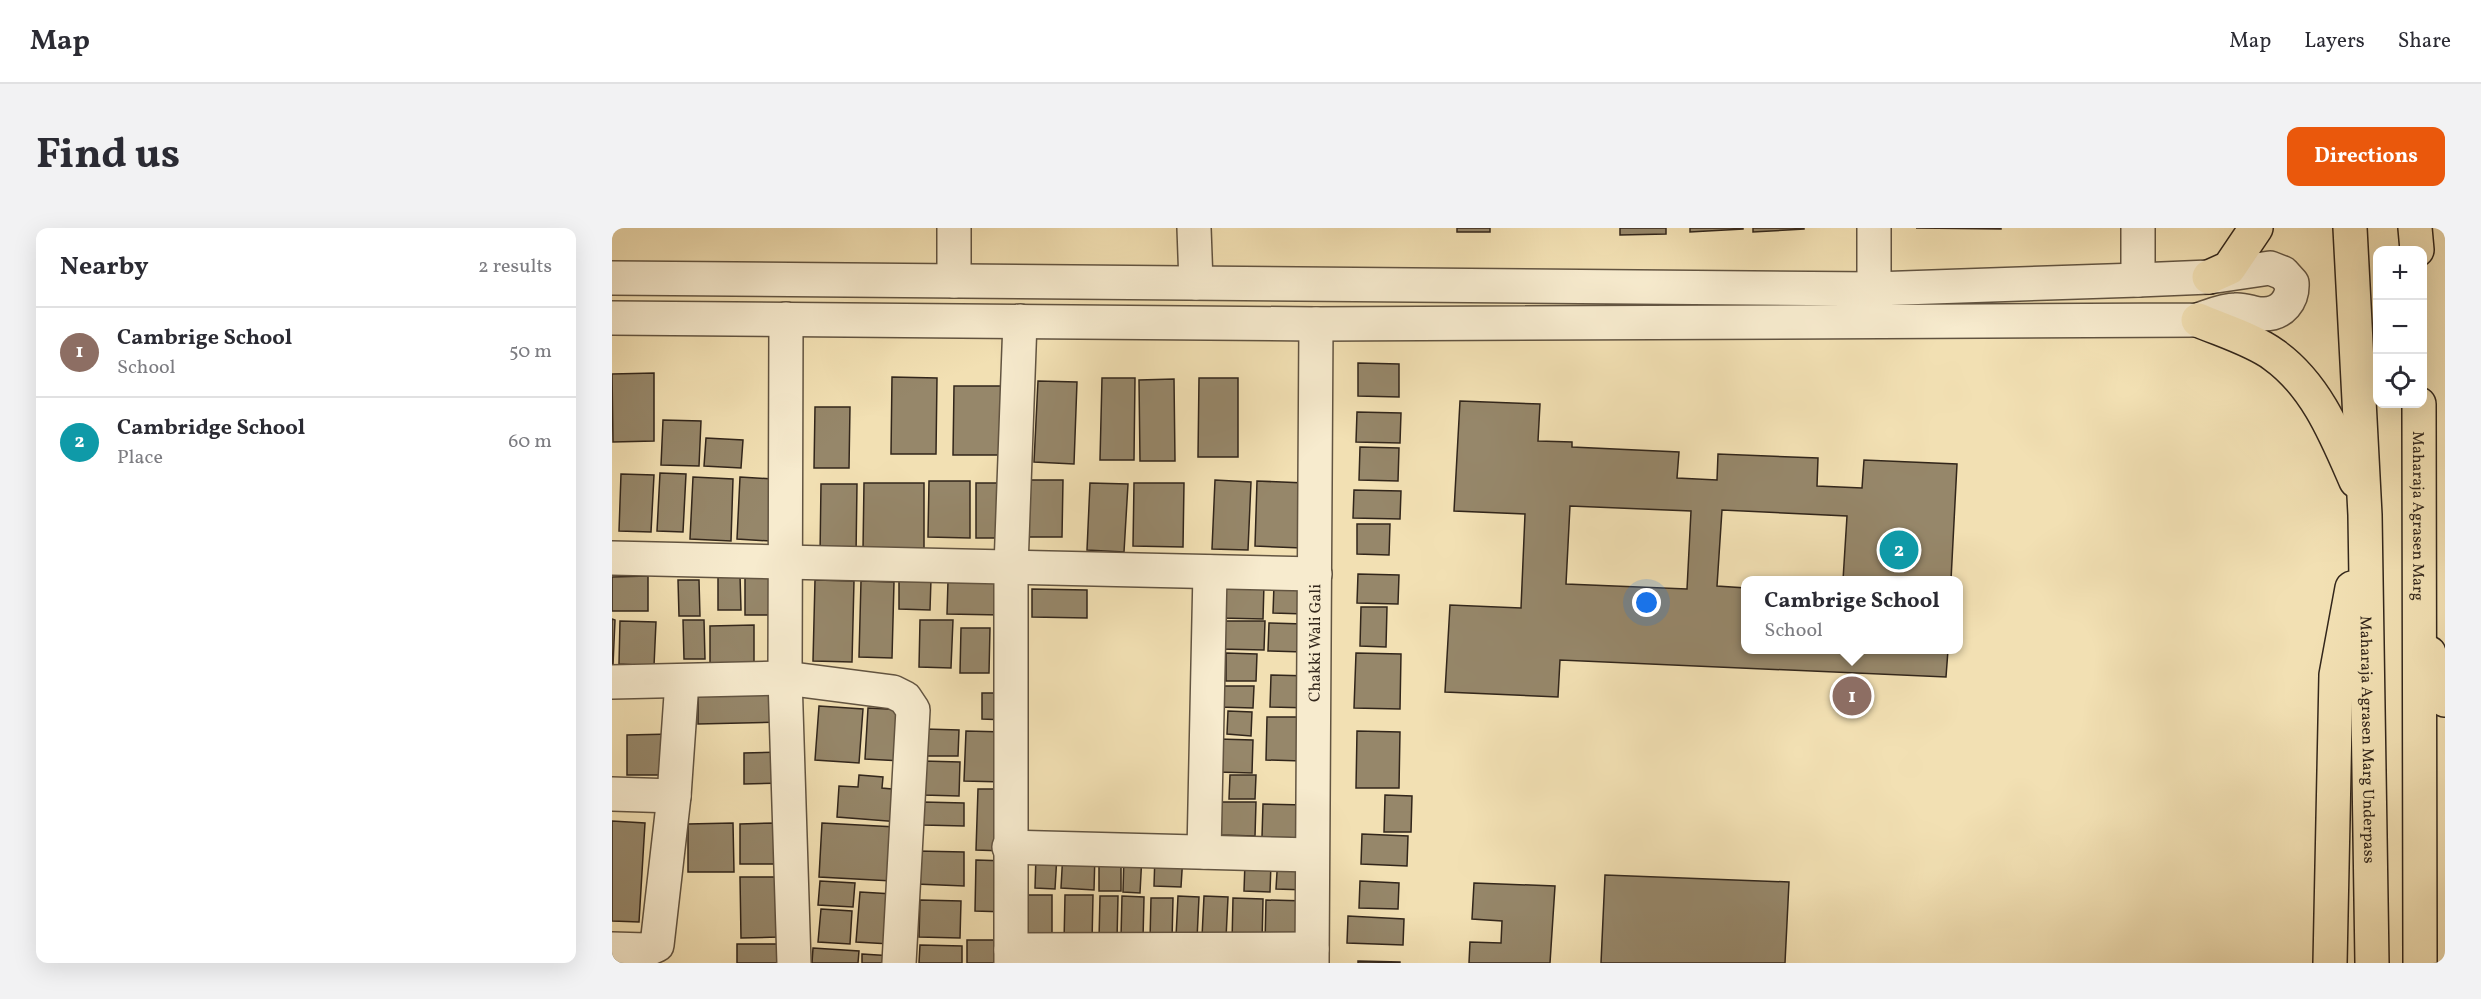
<!DOCTYPE html>
<html lang="en">
<head>
<meta charset="utf-8">
<style>
	body { margin:0; font-family:Vollkorn,serif; background:#f2f2f3; color:#2b2b33 }
	.controls { position:absolute; right:18px; top:18px; display:grid; overflow:hidden; border-radius:12px; box-shadow:0 6px 24px #0002 }
	.controls button { width:54px; height:54px; display:grid; place-items:center; padding:0; border:0; border-bottom:2px solid #e1e1e2; background:#fff; color:#2b2b33; font:30px sans-serif }
	.you { position:absolute; left:1035px; top:375px; width:21px; height:21px; margin:-15px; border:4px solid #fff; border-radius:50%; background:#1a73e8; box-shadow:0 0 0 9px #1a73e833 }
	.badge { display:grid; place-items:center; width:39px; height:39px; border-radius:50%; background:#ea580c; color:#fff; font-size:20px; font-weight:700 }
	.pin { position:absolute; translate:-50% -50%; border:3px solid #fff; box-shadow:0 2px 6px #0006 }
	.popup { position:absolute; left:1129px; top:348px; width:222px; height:78px; box-sizing:border-box; display:grid; place-content:center; border-radius:12px; background:#fff; filter:drop-shadow(0 2px 4px #0005); font-size:20px; white-space:nowrap; color:#7c7c81 }
	.popup b { font-size:22px; color:#2b2b33 }
	.popup::after { content:''; position:absolute; left:50%; top:100%; margin-left:-12px; border:12px solid transparent; border-top-color:#fff }
	.list { margin:0; padding:0; list-style:none }
	h2 { display:flex; justify-content:space-between; align-items:center; height:78px; margin:0; padding:0 24px; font-size:26px }
	h2 small { font-size:20px; font-weight:400; color:#7c7c81 }
	.list li { display:grid; grid-template-columns:39px 1fr auto; gap:18px; align-items:center; box-sizing:border-box; height:90px; padding:0 24px; border-top:2px solid #e1e1e2 }
	.list b { display:block; font-size:22px; white-space:nowrap }
	.list p { margin:0; font-size:20px; white-space:nowrap; color:#7c7c81 }
	.list em { font-size:20px; font-style:normal; color:#7c7c81 }
	.icon { flex:none; width:33px; height:33px; fill:none; stroke:currentColor; stroke-width:2; stroke-linecap:round; stroke-linejoin:round }
	.map { position:relative; flex:none; width:1833px; height:735px; overflow:hidden; border-radius:12px }
	header { display:flex; align-items:center; gap:36px; box-sizing:border-box; height:84px; padding:0 30px; background:#fff; border-bottom:2px solid #e1e1e2 }
	header strong { font-size:28px }
	nav { display:flex; gap:33px; margin-inline-start:auto; font-size:21px }
	.intro { display:flex; align-items:center; justify-content:space-between; box-sizing:border-box; height:144px; padding:0 36px }
	h1 { margin:0; font-size:42px }
	.button { padding:15px 27px; border-radius:12px; background:#ea580c; color:#fff; font-size:21px; font-weight:700 }
	main { display:flex; gap:36px; padding:0 36px }
	aside { flex:1; background:#fff; border-radius:12px; box-shadow:0 6px 24px #0002 }
	.map>svg:first-child { display:block }
	.building { fill:#96876a; stroke:#32261b; stroke-width:1.5; fill-rule:evenodd }
	.lines { fill:none; stroke-linecap:round; stroke-linejoin:round }
	.minor-casing { stroke:#625441; stroke-width:36 }
	.major-casing { stroke:#32261b; stroke-width:36 }
	.minor { stroke:#f7ebce; stroke-width:33 }
	.major { stroke:#f2e0b3; stroke-width:33 }
	.labels { text-anchor:middle; stroke-width:5; stroke-linejoin:round; paint-order:stroke }
	.street-label { font-size:16px; fill:#32261b; stroke:#f7ebce }
</style>
</head>
<body>
<header>
<strong>Map</strong>
<nav><a>Map</a><a>Layers</a><a>Share</a></nav>
</header>
<div class="intro"><h1>Find us</h1><a class="button">Directions</a></div>
<main>
<aside>
<h2>Nearby<small>2 results</small></h2>
<ul class="list">
<li><span class="badge" style="background:#8d6e63">1</span><div><b>Cambrige School</b><p>School</p></div><em>50 m</em></li>
<li><span class="badge" style="background:#0f9aa8">2</span><div><b>Cambridge School</b><p>Place</p></div><em>60 m</em></li>
</ul>
</aside>
<div class="map">
<svg width="1833" height="735" viewBox="0 0 1833 735">
	<rect width="100%" height="100%" fill="#f2e0b3"/>
	<filter id="stains"><feTurbulence type="fractalNoise" baseFrequency=".00333" numOctaves="4"/><feColorMatrix values="0 0 0 0 .2 0 0 0 0 .09 0 0 0 0 .02 0 0 0 .5 -.17"/></filter>
	<radialGradient id="worn" r=".72"><stop offset=".6" stop-color="#630" stop-opacity="0"/><stop offset="1" stop-color="#630" stop-opacity=".3"/></radialGradient>
	<g class="building">
		<rect x="845" y="0" width="33" height="4"/>
		<polygon points="1008,0 1054,0 1054,6 1008,7"/>
		<polygon points="1078,0 1131,0 1131,1 1078,4"/>
		<polygon points="1141,0 1192,0 1192,1 1141,4"/>
		<polygon points="1304,0 1389,0 1389,1"/>
		<polygon points="746,135 787,136 787,169 746,168"/>
		<polygon points="42,145 42,213 1,214 0,146"/>
		<polygon points="280,149 325,150 324,226 279,226"/>
		<polygon points="490,150 523,150 522,232 488,232"/>
		<polygon points="587,150 626,150 626,229 586,229"/>
		<polygon points="562,151 563,233 528,233 527,152"/>
		<polygon points="426,153 465,154 462,236 422,234"/>
		<polygon points="342,158 400,158 399,227 341,227"/>
		<path d="M848,173L928,176L926,213L960,214V219L1067,224L1065,250L1105,252L1106,226L1206,230L1205,258L1250,260L1252,232L1345,236L1339,352H1231L1235,288L1110,282L1105,358L1134,360V422H1336L1334,449L948,432L946,469L833,464L838,377L909,380L913,286L842,283ZM958,278L1079,283L1075,361L954,356Z"/>
		<polygon points="203,179 238,179 237,240 202,240"/>
		<polygon points="745,184 789,185 788,215 744,214"/>
		<polygon points="51,192 89,193 87,238 49,237"/>
		<polygon points="94,210 131,212 129,240 92,238"/>
		<polygon points="748,219 787,220 786,253 747,252"/>
		<polygon points="48,245 74,246 71,304 45,303"/>
		<polygon points="9,246 42,247 39,304 7,303"/>
		<polygon points="81,249 121,251 119,313 78,311"/>
		<polygon points="128,249 161,251 158,313 125,311"/>
		<polygon points="404,252 451,252 450,309 403,309"/>
		<polygon points="603,252 639,254 636,322 600,321"/>
		<polygon points="317,253 358,253 358,310 316,309"/>
		<polygon points="645,253 693,255 690,320 643,318"/>
		<polygon points="252,255 312,255 312,323 251,322"/>
		<polygon points="364,255 391,255 390,310 364,310"/>
		<polygon points="478,255 516,256 512,324 475,322"/>
		<polygon points="522,255 572,255 571,319 521,318"/>
		<polygon points="209,256 245,256 244,328 208,328"/>
		<polygon points="742,262 789,263 788,291 741,290"/>
		<polygon points="745,296 778,296 777,327 745,326"/>
		<polygon points="746,346 787,347 786,376 745,375"/>
		<polygon points="128,347 129,382 106,382 106,348"/>
		<polygon points="36,348 36,383 0,383 0,349"/>
		<polygon points="133,349 159,349 160,387 133,387"/>
		<polygon points="287,351 319,351 318,382 287,381"/>
		<polygon points="66,352 87,352 88,388 67,388"/>
		<polygon points="203,352 242,353 240,434 201,433"/>
		<polygon points="249,353 282,354 280,430 247,429"/>
		<polygon points="336,353 390,354 389,387 335,386"/>
		<polygon points="610,355 652,356 651,391 609,390"/>
		<polygon points="662,357 694,357 693,386 661,385"/>
		<polygon points="420,361 475,362 475,390 420,389"/>
		<polygon points="749,379 775,379 774,419 748,418"/>
		<polygon points="0,391 3,392 1,437 0,437"/>
		<polygon points="71,392 92,392 93,431 72,431"/>
		<polygon points="308,392 341,392 339,440 307,439"/>
		<polygon points="8,393 44,394 42,438 7,436"/>
		<polygon points="609,393 653,393 652,422 608,421"/>
		<polygon points="657,395 692,396 691,424 656,423"/>
		<polygon points="142,397 142,438 98,439 98,398"/>
		<polygon points="349,400 378,400 377,445 348,445"/>
		<polygon points="614,425 645,426 644,453 614,453"/>
		<polygon points="744,425 789,426 788,481 742,480"/>
		<polygon points="659,447 699,448 699,480 658,479"/>
		<polygon points="169,457 169,494 86,496 86,458"/>
		<polygon points="608,458 642,458 641,480 607,479"/>
		<polygon points="370,465 394,465 394,492 370,491"/>
		<polygon points="207,478 251,481 247,535 203,532"/>
		<polygon points="256,480 294,482 290,533 253,531"/>
		<polygon points="616,483 640,484 639,508 615,506"/>
		<polygon points="655,489 691,489 690,533 654,532"/>
		<polygon points="313,501 347,502 346,528 312,528"/>
		<polygon points="354,503 393,504 392,554 352,553"/>
		<polygon points="745,503 788,504 787,560 744,560"/>
		<polygon points="59,506 59,547 15,547 15,507"/>
		<polygon points="606,511 641,512 640,545 606,544"/>
		<polygon points="171,524 171,555 132,556 132,525"/>
		<polygon points="311,533 348,534 347,568 311,567"/>
		<polygon points="247,547 271,549 270,560 290,562 288,594 225,589 227,558 246,559"/>
		<polygon points="618,547 644,547 643,571 617,571"/>
		<polygon points="366,561 394,561 392,623 364,622"/>
		<polygon points="773,567 800,568 799,604 772,604"/>
		<polygon points="311,574 352,575 352,598 311,597"/>
		<polygon points="609,574 644,574 643,608 608,607"/>
		<polygon points="651,576 693,577 692,610 650,609"/>
		<polygon points="0,593 33,595 27,694 0,693"/>
		<polygon points="121,595 122,644 76,644 76,596"/>
		<polygon points="163,595 163,636 128,636 128,596"/>
		<polygon points="210,595 284,599 280,653 207,649"/>
		<polygon points="750,606 796,608 795,638 749,636"/>
		<polygon points="305,623 352,624 352,658 304,656"/>
		<polygon points="451,624 483,625 482,662 449,660"/>
		<polygon points="543,626 571,627 569,659 542,658"/>
		<polygon points="424,627 445,627 443,661 423,660"/>
		<rect x="487" y="627" width="22" height="36"/>
		<polygon points="512,627 530,627 528,665 511,664"/>
		<polygon points="666,627 697,629 695,662 664,661"/>
		<polygon points="364,632 395,633 394,684 363,683"/>
		<polygon points="633,634 659,635 658,664 632,663"/>
		<polygon points="993,647 1177,654 1173,735 989,735"/>
		<polygon points="128,649 165,649 166,709 129,710"/>
		<polygon points="208,653 243,655 241,679 206,677"/>
		<polygon points="748,653 787,655 786,681 747,680"/>
		<polygon points="862,655 943,658 938,735 857,735 858,714 889,715 890,693 860,691"/>
		<polygon points="248,664 281,666 278,716 244,714"/>
		<polygon points="414,667 440,667 440,715 413,715"/>
		<polygon points="453,667 481,667 480,715 452,714"/>
		<polygon points="488,668 506,668 505,712 487,712"/>
		<polygon points="510,668 532,669 531,711 509,710"/>
		<polygon points="566,668 587,669 585,711 564,709"/>
		<polygon points="592,668 616,669 614,710 590,709"/>
		<polygon points="539,670 561,670 560,713 538,712"/>
		<polygon points="621,670 651,671 650,716 620,715"/>
		<polygon points="308,672 349,673 348,710 307,709"/>
		<polygon points="654,672 694,673 693,718 653,717"/>
		<polygon points="209,681 240,683 238,716 206,714"/>
		<polygon points="736,688 792,691 791,717 735,715"/>
		<rect x="355" y="712" width="37" height="23"/>
		<rect x="125" y="716" width="42" height="19"/>
		<polygon points="308,717 350,718 350,735 307,735"/>
		<polygon points="201,720 247,723 246,735 200,735"/>
		<polygon points="250,726 281,728 281,735 250,735"/>
		<polygon points="746,733 788,734 788,735 746,735"/>
	</g>
	<g class="lines">
		<defs>
			<g id="minor">
				<polyline points="342,0 342,53"/>
				<polyline points="582,0 584,55"/>
				<path d="M0,50L1262,61L1526,52L1597,49L1658,40L1671,45L1680,55C1681,72 1670,86 1652,86C1643,87 1633,81 1624,82C1611,82 1598,88 1586,92L704,96L0,90"/>
				<polyline points="1526,52 1526,0"/>
				<polyline points="1262,61 1262,0"/>
				<polyline points="174,91 173,450 182,735"/>
				<polyline points="0,330 703,346"/>
				<polyline points="0,454 173,450 281,464 293,470 301,482 287,735"/>
				<polyline points="0,566 62,568"/>
				<polyline points="397,619 700,627"/>
				<polyline points="592,624 598,344"/>
				<polyline points="0,721 34,722 45,717 62,568 70,453"/>
				<polyline points="399,722 700,721"/>
				<polyline points="399,735 399,339 408,93"/>
				<path id="s1" d="M700,735L704,96"/>
			</g>
			<g id="major">
				<path id="s2" d="M1738,0L1753,287L1760,735"/>
				<polyline points="1803,0 1805,22"/>
				<polyline points="1597,49 1617,40 1644,0"/>
				<path d="M1586,92C1609,102 1642,112 1662,127C1704,157 1724,207 1744,253"/>
				<path id="s3" d="M1807,176L1808,735"/>
				<polyline points="1817,425 1833,472"/>
				<polyline points="1718,735 1724,447 1740,360"/>
			</g>
		</defs>
		<use href="#minor" class="minor-casing"/>
		<use href="#major" class="major-casing"/>
		<use href="#minor" class="minor"/>
		<use href="#major" class="major"/>
	</g>
	<g class="labels">
		<g class="street-label">
			<text dy="6" stroke="none"><textPath href="#s3" startOffset="112">Maharaja Agrasen Marg</textPath></text>
			<text dy="6" stroke="none"><textPath href="#s1" startOffset="320">Chakki Wali Gali</textPath></text>
			<text dy="6" stroke="none"><textPath href="#s2" startOffset="512">Maharaja Agrasen Marg Underpass</textPath></text>
		</g>
	</g>
	<rect width="100%" height="100%" filter="url(#stains)"/>
	<rect width="100%" height="100%" fill="url(#worn)"/>
</svg>
<div class="controls">
<button>+</button>
<button>−</button>
<button><svg class="icon" aria-label="locate" viewBox="0 0 24 24"><circle cx="12" cy="12" r="6"/><path d="M12 2v4M12 18v4M2 12h4M18 12h4"/></svg></button>
</div>
<div class="you"></div>
<div class="pin badge" style="left:1240px;top:468px;background:#8d6e63">1</div>
<div class="popup"><b>Cambrige School</b>School</div>
<div class="pin badge" style="left:1287px;top:322px;background:#0f9aa8">2</div>
</div>
</main>
</body>
</html>
